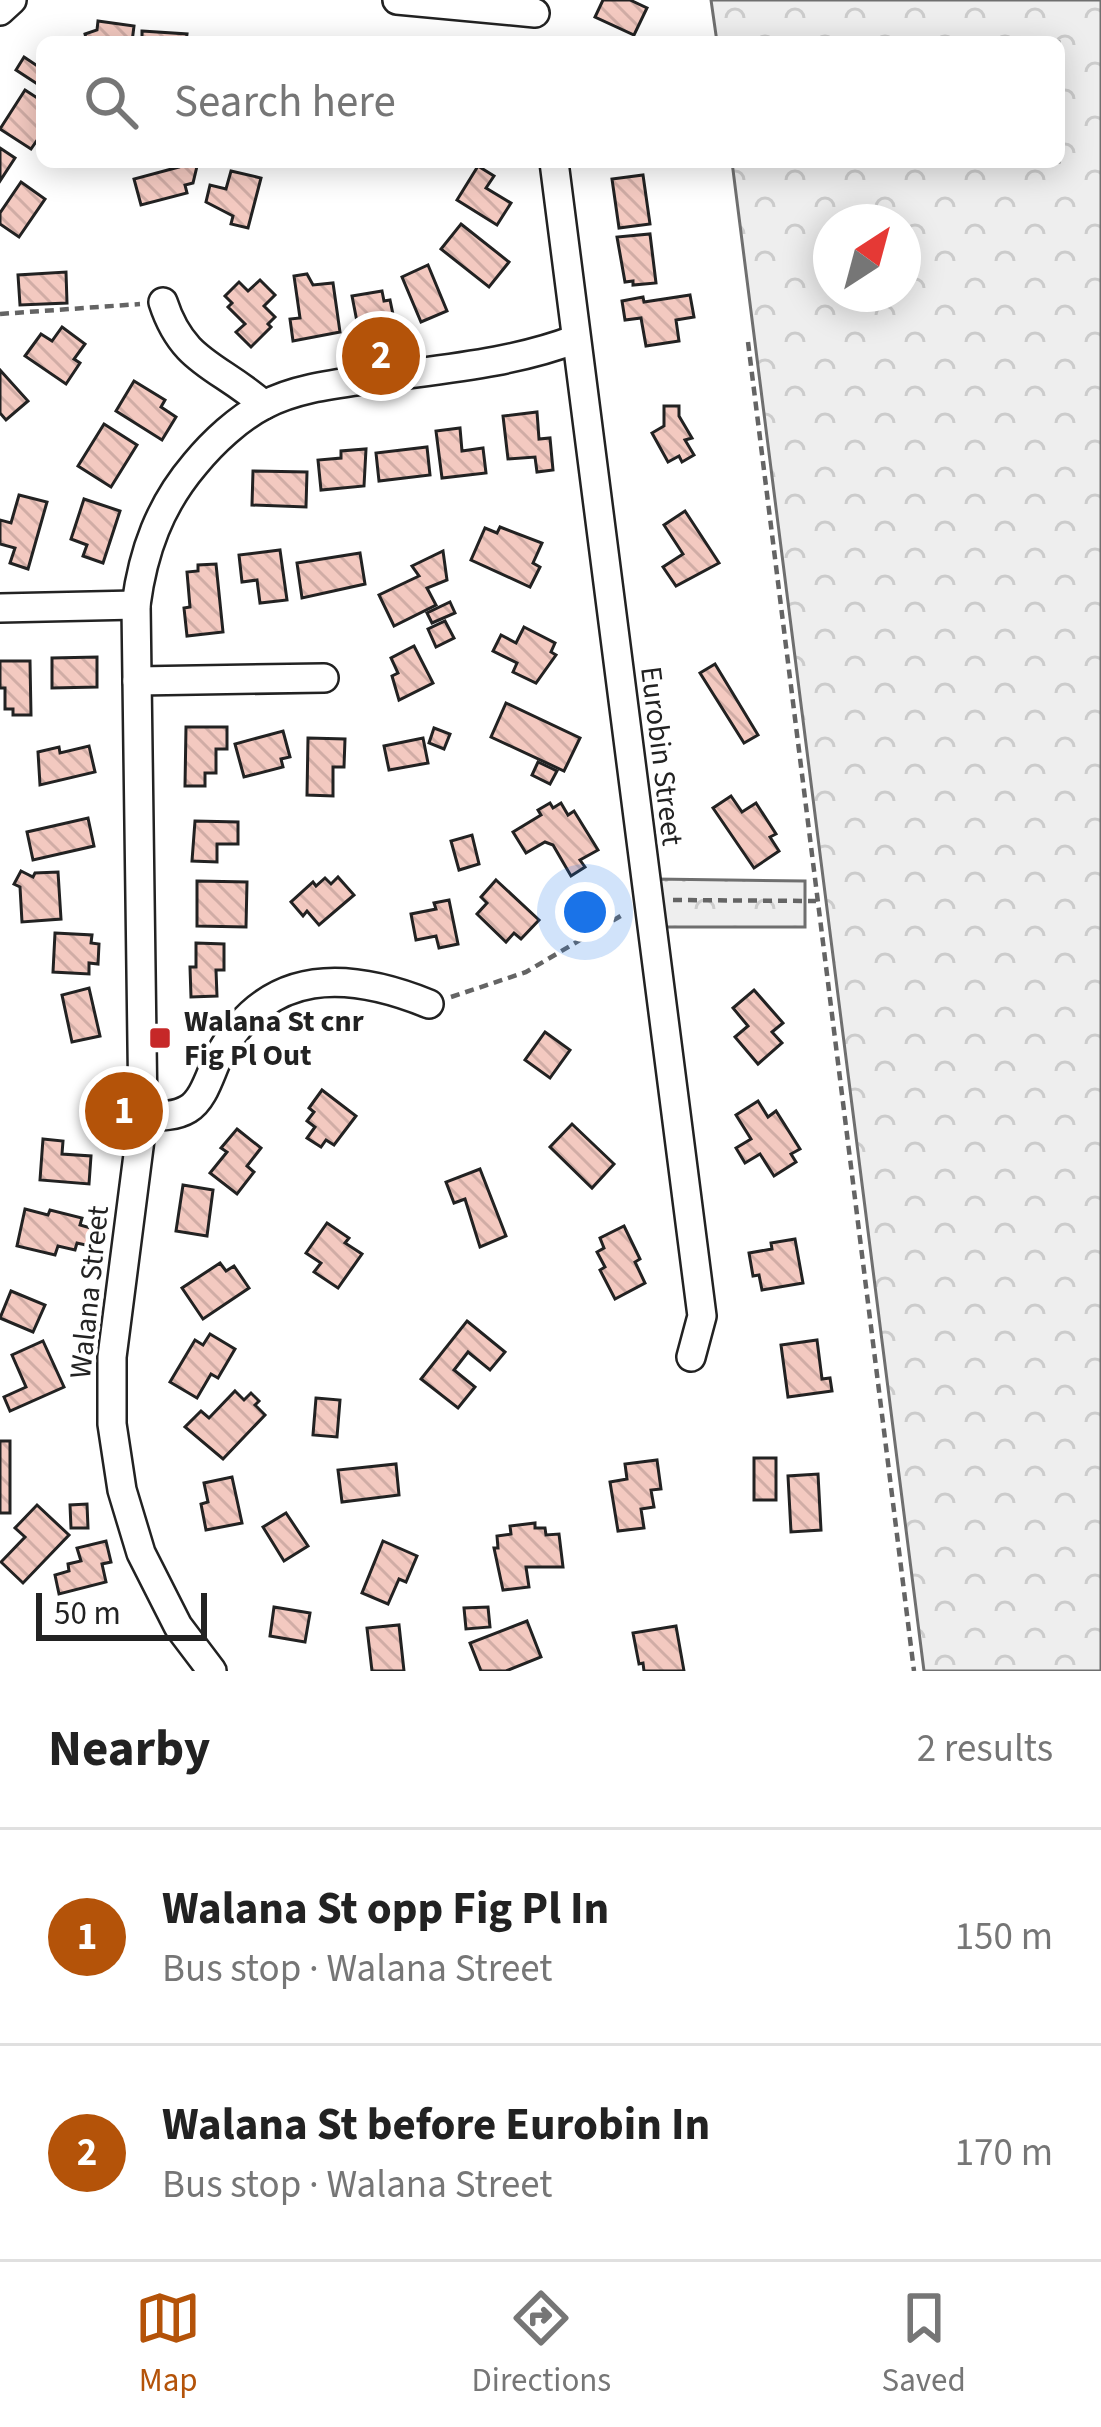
<!DOCTYPE html>
<html lang="en">
<head>
<meta charset="utf-8">
<style>
	body { margin:0; font-family:"Source Sans 3",sans-serif; background:#f2f2f2; color:#222 }
	.compass { position:absolute; left:813px; top:204px; width:108px; height:108px; border-radius:50%; background:#fff; box-shadow:0 6px 30px #0003; rotate:36deg }
	.scale { position:absolute; left:36px; bottom:30px; width:171px; box-sizing:border-box; padding-left:12px; border:6px solid #222; border-top:0; font-size:33px; line-height:42px; white-space:nowrap; color:#222; -webkit-text-stroke:9px #fff; paint-order:stroke }
	.you { position:absolute; left:585px; top:912px; width:42px; height:42px; margin:-30px; border:9px solid #fff; border-radius:50%; background:#1a73e8; box-shadow:0 0 0 18px #1a73e833 }
	.badge { display:grid; place-items:center; width:78px; height:78px; border-radius:50%; background:#b45309; color:#fff; font-size:39px; font-weight:700 }
	.pin { position:absolute; translate:-50% -50%; border:6px solid #fff; box-shadow:0 3px 12px #0006 }
	.list { margin:0; padding:0; list-style:none }
	h2 { display:flex; justify-content:space-between; align-items:center; height:156px; margin:0; padding:0 48px; font-size:51px }
	h2 small { font-size:39px; font-weight:400; color:#767676 }
	.list li { display:grid; grid-template-columns:78px 1fr auto; gap:36px; align-items:center; box-sizing:border-box; height:216px; padding:0 48px; border-top:3px solid #e0e0e0 }
	.list b { display:block; font-size:45px; white-space:nowrap }
	.list p { margin:0; font-size:39px; white-space:nowrap; color:#767676 }
	.list em { font-size:39px; font-style:normal; color:#767676 }
	.icon { flex:none; width:66px; height:66px; fill:none; stroke:currentColor; stroke-width:2; stroke-linecap:round; stroke-linejoin:round }
	.map { position:relative; flex:none; width:1101px; height:1671px; overflow:hidden }
	.search { position:absolute; background:#fff; box-shadow:0 6px 30px #0003; left:36px; right:36px; top:36px; height:132px; display:flex; align-items:center; gap:30px; box-sizing:border-box; padding:0 42px; border-radius:18px; color:#767676; font-size:45px }
	.sheet { height:588px; background:#fff }
	nav { display:flex; justify-content:space-around; align-items:center; box-sizing:border-box; height:168px; border-top:3px solid #e0e0e0; background:#fff; font-size:33px; color:#767676 }
	nav a { display:grid; justify-items:center; gap:6px }
	nav .on { color:#b45309 }
	.map>svg:first-child { display:block }
	.forest { fill:url(#forest-crowns); stroke:#6f6f6f; stroke-width:3; fill-rule:evenodd }
	.building { fill:url(#building-back-hatch); stroke:#222; stroke-width:3 }
	.lines { fill:none; stroke-linecap:round; stroke-linejoin:round }
	.minor-casing { stroke:#222; stroke-width:32 }
	.path { stroke:#646464; stroke-width:4.5; stroke-dasharray:9 6; stroke-linecap:butt }
	.minor { stroke:#fff; stroke-width:27 }
	.poi-dot { fill:#c62828; stroke:#fff; stroke-width:4.5 }
	.labels { text-anchor:middle; stroke-width:9; stroke-linejoin:round; paint-order:stroke }
	.street-label { font-size:30px; fill:#222; stroke:#fff }
	.poi-label { font-size:30px; font-weight:bold; fill:#222; stroke:#fff; text-anchor:start }
</style>
</head>
<body>
<div class="map">
<svg width="1101" height="1671" viewBox="0 0 1101 1671">
	<defs>
		<pattern id="forest-crowns" width="20" height="18" patternUnits="userSpaceOnUse" patternTransform="scale(3)"><rect width="20" height="18" fill="#eee"/><path d="M2 6a3 3 0 1 1 6 0M12 15a3 3 0 1 1 6 0" fill="none" stroke="#ccc"/></pattern>
		<pattern id="building-back-hatch" width="6" height="6" patternUnits="userSpaceOnUse" patternTransform="scale(3)"><rect width="6" height="6" fill="#f3c9c0"/><path d="M-1 5l2 2M0 0l6 6M5-1l2 2" fill="none" stroke="#d0aca5"/></pattern>
	</defs>
	<rect width="100%" height="100%" fill="#fff"/>
	<g class="forest">
		<path d="M711,0H1101V1671H924L732,162H1059V42H717ZM831,222H903V294H831Z"/>
		<polygon points="654,879 805,881 805,927 662,927"/>
	</g>
	<g class="building">
		<polygon points="603,0 630,0 647,8 634,35 595,17"/>
		<polygon points="98,21 134,26 132,42 87,42 85,34 97,30"/>
		<polygon points="142,31 187,34 186,42 142,42"/>
		<polygon points="24,57 42,69 42,87 16,70"/>
		<polygon points="25,90 42,101 42,133 31,149 0,129"/>
		<polygon points="0,148 15,158 0,181"/>
		<polygon points="180,162 198,162 193,183 185,185 187,193 141,205 134,179 179,167"/>
		<polygon points="478,166 494,176 486,188 511,203 497,225 457,200"/>
		<polygon points="231,171 261,178 248,228 231,224 233,216 206,202 210,185 226,189"/>
		<polygon points="643,175 650,224 619,228 612,179"/>
		<polygon points="21,182 45,199 19,237 0,224 0,213"/>
		<polygon points="461,224 509,262 489,287 441,249"/>
		<polygon points="650,234 656,283 633,285 633,281 625,282 617,237"/>
		<polygon points="428,265 447,311 421,322 402,277"/>
		<polygon points="66,272 67,303 20,305 18,275"/>
		<polygon points="307,274 313,285 333,283 340,332 293,341 290,319 300,318 294,276"/>
		<polygon points="260,280 275,295 264,306 275,317 268,324 271,327 251,347 236,332 245,324 228,307 232,303 225,296 239,282 248,291"/>
		<polygon points="382,291 384,301 390,300 395,324 384,326 385,333 360,337 352,296"/>
		<polygon points="690,295 694,317 676,320 679,341 646,346 641,318 625,320 622,301 643,297 644,302"/>
		<polygon points="62,327 85,344 74,359 80,363 66,384 25,356 41,334 52,341"/>
		<polygon points="0,370 28,401 6,420 0,413"/>
		<polygon points="134,381 165,400 161,407 176,417 162,440 116,411"/>
		<polygon points="664,406 679,406 679,416 692,438 685,440 694,455 682,462 679,456 668,462 652,433 664,426"/>
		<polygon points="537,412 539,439 550,438 553,470 537,472 535,457 508,459 503,416"/>
		<polygon points="104,424 137,445 111,487 78,466"/>
		<polygon points="460,428 462,451 483,448 486,473 442,478 436,431"/>
		<polygon points="427,447 430,475 379,481 376,453"/>
		<polygon points="366,449 364,486 321,490 318,460 341,458 341,451"/>
		<polygon points="253,471 307,472 306,507 252,505"/>
		<polygon points="19,495 47,502 28,569 10,563 15,548 0,544 0,520 11,523"/>
		<polygon points="84,499 120,511 103,563 83,556 87,545 71,539"/>
		<polygon points="685,511 719,563 676,586 663,567 683,554 664,525"/>
		<polygon points="500,527 542,543 533,563 540,567 530,587 471,560 485,528 497,533"/>
		<polygon points="280,550 287,600 260,603 257,580 242,582 239,555"/>
		<polygon points="443,551 447,580 427,588 436,605 394,626 379,595 419,576 412,566"/>
		<polygon points="360,553 365,584 302,598 297,563"/>
		<polygon points="216,564 223,632 187,636 184,608 190,607 187,572 198,571 198,565"/>
		<polygon points="450,602 455,613 432,623 427,613"/>
		<polygon points="445,621 454,638 436,647 428,629"/>
		<polygon points="524,627 555,643 551,652 556,655 536,683 513,672 517,663 493,651 501,635 516,643"/>
		<polygon points="414,646 433,683 399,700 392,676 398,673 391,658"/>
		<polygon points="97,657 97,687 52,688 52,658"/>
		<polygon points="0,661 30,661 31,715 13,715 13,709 5,709 5,688 0,688"/>
		<polygon points="715,664 758,735 744,743 700,673"/>
		<polygon points="506,703 580,738 564,771 491,737"/>
		<polygon points="186,727 227,727 227,749 216,749 216,773 205,773 205,786 185,786"/>
		<polygon points="434,728 450,734 444,749 429,743"/>
		<polygon points="283,731 290,757 281,759 283,767 244,777 235,744"/>
		<polygon points="308,738 345,739 344,767 333,767 333,796 307,795"/>
		<polygon points="423,738 428,763 389,770 384,746"/>
		<polygon points="89,746 95,772 40,785 38,752 59,747 60,753"/>
		<polygon points="538,762 557,771 550,784 532,775"/>
		<polygon points="731,796 742,812 756,803 776,834 770,837 779,851 754,868 713,808"/>
		<polygon points="550,803 553,808 561,803 568,815 574,811 598,850 580,860 585,867 571,876 553,845 545,842 526,853 513,832 541,815 538,810"/>
		<polygon points="88,818 94,846 33,860 27,832"/>
		<polygon points="195,821 238,822 238,844 217,844 217,862 192,861"/>
		<polygon points="472,835 479,864 459,870 451,841"/>
		<polygon points="21,871 33,877 35,873 58,872 61,919 22,922 20,887 14,884"/>
		<polygon points="338,877 354,895 319,925 307,911 303,916 291,902 313,882 316,886 325,878 331,884"/>
		<polygon points="496,880 539,920 521,939 514,933 506,942 477,914 487,903 481,897"/>
		<polygon points="197,881 247,882 246,927 197,926"/>
		<polygon points="449,900 458,944 439,948 436,936 416,940 411,914 436,909 434,903"/>
		<polygon points="55,933 92,935 91,943 99,944 98,964 89,963 89,974 53,972"/>
		<polygon points="196,943 224,944 224,970 216,970 217,996 191,997 190,967 196,967"/>
		<polygon points="89,988 100,1036 72,1042 62,995"/>
		<polygon points="754,990 783,1023 772,1032 782,1043 758,1064 735,1037 748,1026 733,1008"/>
		<polygon points="545,1032 570,1050 550,1078 525,1060"/>
		<polygon points="322,1090 356,1116 334,1145 326,1140 321,1147 307,1138 315,1127 307,1121 314,1112 309,1108"/>
		<polygon points="758,1101 768,1117 776,1111 800,1149 791,1154 796,1162 774,1176 760,1154 745,1163 736,1148 751,1139 736,1115"/>
		<polygon points="572,1124 614,1164 592,1188 550,1147"/>
		<polygon points="237,1129 261,1148 247,1166 254,1172 237,1194 210,1173 227,1152 221,1148"/>
		<polygon points="43,1139 63,1141 62,1154 91,1156 89,1184 40,1180"/>
		<polygon points="480,1169 506,1236 480,1247 465,1199 454,1203 446,1182"/>
		<polygon points="183,1185 213,1190 207,1236 176,1231"/>
		<polygon points="25,1209 48,1215 50,1210 82,1218 80,1225 94,1229 90,1246 77,1243 75,1250 58,1246 55,1255 17,1246"/>
		<polygon points="327,1223 349,1238 345,1243 362,1254 338,1288 314,1272 321,1263 306,1253"/>
		<polygon points="624,1226 640,1259 635,1262 645,1283 615,1299 600,1270 605,1267 597,1252 604,1248 600,1238"/>
		<polygon points="795,1239 803,1283 762,1290 759,1275 753,1276 749,1253 772,1249 771,1243"/>
		<polygon points="220,1263 226,1271 234,1266 249,1288 203,1319 182,1288"/>
		<polygon points="11,1291 45,1305 33,1332 0,1318"/>
		<polygon points="467,1321 505,1352 490,1370 468,1352 454,1370 475,1387 458,1408 421,1379"/>
		<polygon points="210,1334 235,1349 218,1378 211,1374 197,1398 170,1382 195,1340 203,1345"/>
		<polygon points="817,1340 822,1379 830,1378 832,1391 788,1397 781,1345"/>
		<polygon points="43,1341 64,1387 10,1411 4,1397 26,1387 12,1355"/>
		<polygon points="235,1391 244,1400 251,1393 259,1401 255,1405 265,1415 223,1459 185,1427 201,1411 209,1418"/>
		<polygon points="316,1398 340,1400 337,1437 313,1435"/>
		<rect x="0" y="1441" width="10" height="72"/>
		<rect x="754" y="1458" width="22" height="42"/>
		<polygon points="657,1460 661,1489 651,1490 654,1507 641,1509 644,1528 618,1531 610,1482 627,1479 625,1464"/>
		<polygon points="396,1464 399,1495 342,1502 338,1470"/>
		<polygon points="818,1474 821,1530 791,1532 788,1476"/>
		<polygon points="232,1477 242,1523 206,1530 201,1504 208,1502 204,1483"/>
		<polygon points="87,1504 88,1528 71,1528 70,1505"/>
		<polygon points="37,1505 69,1535 23,1583 1,1562 25,1537 15,1528"/>
		<polygon points="286,1513 308,1546 284,1561 263,1527"/>
		<polygon points="535,1523 535,1528 545,1528 546,1535 559,1534 563,1567 526,1567 529,1587 503,1590 494,1548 498,1548 497,1536 511,1534 510,1526"/>
		<polygon points="106,1541 111,1562 102,1564 106,1582 59,1594 55,1575 69,1571 68,1564 81,1561 77,1548"/>
		<polygon points="383,1541 417,1556 406,1582 399,1579 388,1604 362,1593"/>
		<polygon points="274,1607 310,1613 305,1642 270,1636"/>
		<polygon points="488,1607 490,1627 466,1629 464,1608"/>
		<polygon points="527,1621 541,1657 506,1671 481,1671 470,1643"/>
		<polygon points="399,1625 404,1671 372,1671 367,1628"/>
		<polygon points="676,1626 684,1671 644,1671 643,1663 639,1664 633,1633"/>
	</g>
	<g class="lines">
		<defs>
			<g id="minor">
				<polyline points="397,0 535,13"/>
				<polyline points="0,11 12,0"/>
				<polyline points="554,162 702,1316 691,1357"/>
				<path d="M163,302C183,364 219,365 264,405"/>
				<polyline points="0,608 136,605"/>
				<polyline points="137,681 324,678"/>
				<path d="M143,1116C158,1116 175,1117 188,1109C205,1099 211,1070 220,1054C269,967 348,971 429,1004"/>
				<path d="M212,1671L178,1626L141,1553L122,1490L112,1424V1357L143,1116L136,605C143,551 160,505 195,464C213,442 239,418 264,405C296,388 335,384 371,379C440,369 511,364 576,339"/>
			</g>
		</defs>
		<use href="#minor" class="minor-casing"/>
		<g class="path">
			<polyline points="0,314 140,304"/>
			<polyline points="748,342 914,1671"/>
			<polyline points="673,900 816,901"/>
			<polyline points="451,997 526,972 624,914"/>
		</g>
		<use href="#minor" class="minor"/>
	</g>
	<rect class="poi-dot" x="148" y="1026" width="24" height="24" rx="6"/>
	<g class="labels">
		<g class="street-label">
			<text transform="translate(662 756) rotate(83)" y="10">Eurobin Street</text>
			<text transform="translate(89 1292) rotate(-84)" y="10">Walana Street</text>
		</g>
		<g class="poi-label">
			<text x="184" y="1031">Walana St cnr<tspan x="184" dy="34">Fig Pl Out</tspan></text>
		</g>
	</g>
</svg>
<svg class="compass" viewBox="-18 -18 36 36"><path d="M0-13l5 13h-10z" fill="#e53935"/><path d="M0 13l5-13h-10z" fill="#767676"/></svg>
<div class="scale">50 m</div>
<div class="you"></div>
<div class="pin badge" style="left:124px;top:1111px">1</div>
<div class="pin badge" style="left:381px;top:356px">2</div>
<div class="search"><svg class="icon" aria-label="search" viewBox="0 0 24 24"><circle cx="10" cy="10" r="6"/><path d="M15 15l6 6"/></svg>Search here</div>
</div>
<section class="sheet">
<h2>Nearby<small>2 results</small></h2>
<ul class="list">
<li><span class="badge">1</span><div><b>Walana St opp Fig Pl In</b><p>Bus stop · Walana Street</p></div><em>150 m</em></li>
<li><span class="badge">2</span><div><b>Walana St before Eurobin In</b><p>Bus stop · Walana Street</p></div><em>170 m</em></li>
</ul>
</section>
<nav>
<a class="on"><svg class="icon" aria-label="map" viewBox="0 0 24 24"><path d="M3 6l6-2 6 2 6-2v14l-6 2-6-2-6 2zM9 4v14M15 6v14"/></svg>Map</a>
<a><svg class="icon" aria-label="directions" viewBox="0 0 24 24"><path d="M12 3l9 9-9 9-9-9zM9 14v-3h6M13 9l2 2-2 2"/></svg>Directions</a>
<a><svg class="icon" aria-label="saved" viewBox="0 0 24 24"><path d="M7 4h10v16l-5-4-5 4z"/></svg>Saved</a>
</nav>
</body>
</html>
